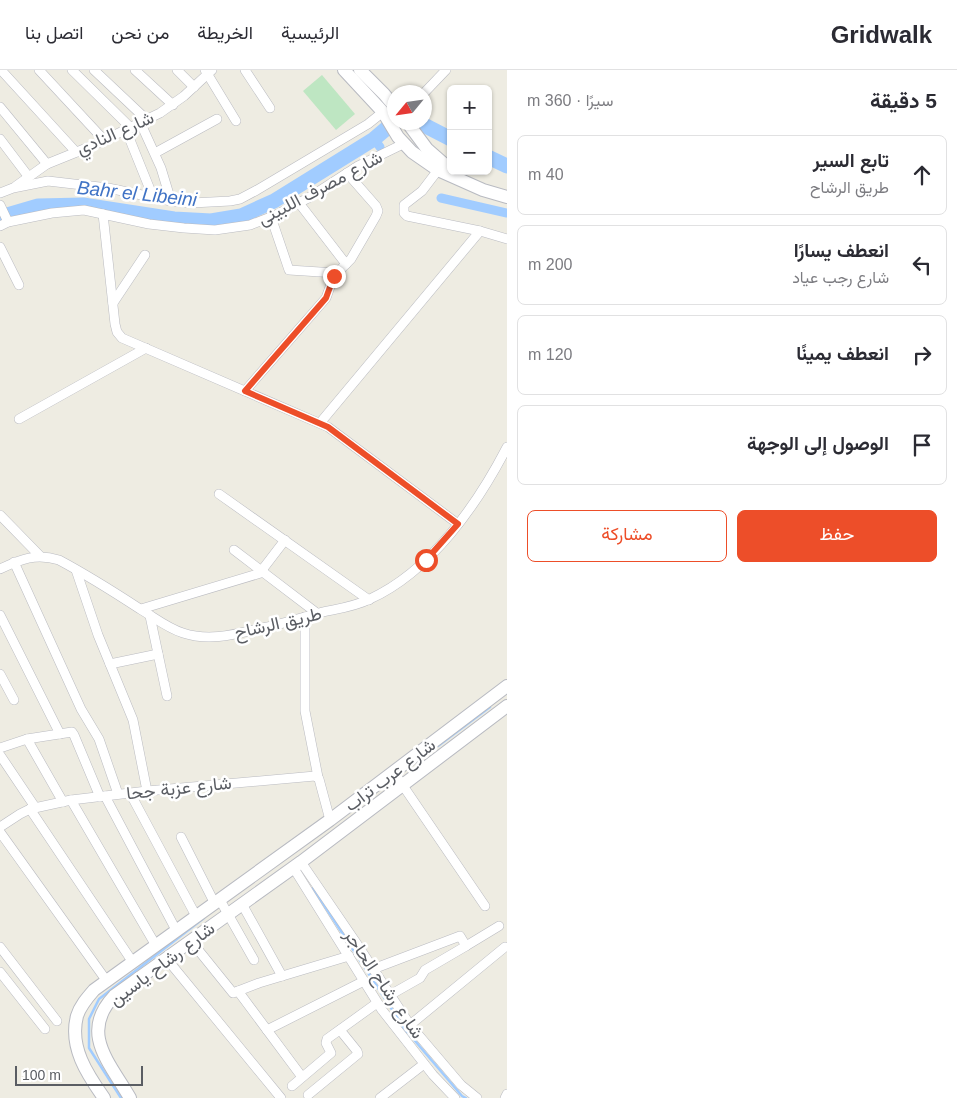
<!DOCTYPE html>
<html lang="ar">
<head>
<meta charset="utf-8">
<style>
	body { margin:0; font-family:Arial,Vazirmatn,sans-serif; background:#f7f7f7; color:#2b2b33; direction:rtl }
	.controls { position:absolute; right:15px; top:15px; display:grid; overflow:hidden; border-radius:8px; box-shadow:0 1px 4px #0004 }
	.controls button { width:45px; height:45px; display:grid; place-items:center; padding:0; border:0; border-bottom:1px solid #e1e1e2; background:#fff; color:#2b2b33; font:25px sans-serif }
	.compass { position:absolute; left:387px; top:15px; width:45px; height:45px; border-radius:50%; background:#fff; box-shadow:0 1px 4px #0004; rotate:241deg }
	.scale { position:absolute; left:15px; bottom:12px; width:128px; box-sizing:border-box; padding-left:5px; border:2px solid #5a5d63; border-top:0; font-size:14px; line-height:18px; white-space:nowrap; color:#5a5d63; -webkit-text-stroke:4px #fff; paint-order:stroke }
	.stop { position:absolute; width:15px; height:15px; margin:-11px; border:4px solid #ed4e29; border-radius:50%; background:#fff }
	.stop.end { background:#ed4e29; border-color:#fff; box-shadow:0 1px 5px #0008 }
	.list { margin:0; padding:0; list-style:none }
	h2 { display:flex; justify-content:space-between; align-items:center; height:65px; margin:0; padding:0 20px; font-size:21px }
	h2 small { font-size:16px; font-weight:400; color:#7c7c81 }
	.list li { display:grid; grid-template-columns:32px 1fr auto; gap:15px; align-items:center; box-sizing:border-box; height:80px; margin:0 10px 10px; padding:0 10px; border:1px solid #e1e1e2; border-radius:8px }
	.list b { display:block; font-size:19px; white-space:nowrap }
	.list p { margin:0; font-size:16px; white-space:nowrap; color:#7c7c81 }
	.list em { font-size:16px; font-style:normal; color:#7c7c81 }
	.actions { display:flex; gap:10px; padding:15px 20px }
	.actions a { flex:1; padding:11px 0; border:1px solid #ed4e29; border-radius:8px; text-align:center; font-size:18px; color:#ed4e29 }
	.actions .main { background:#ed4e29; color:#fff }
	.icon { flex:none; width:28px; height:28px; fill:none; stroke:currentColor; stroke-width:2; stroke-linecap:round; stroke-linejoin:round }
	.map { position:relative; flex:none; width:507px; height:1028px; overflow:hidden; direction:ltr }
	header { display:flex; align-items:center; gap:30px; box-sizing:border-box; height:70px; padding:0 25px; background:#fff; border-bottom:1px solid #e1e1e2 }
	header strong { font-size:24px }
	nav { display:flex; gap:28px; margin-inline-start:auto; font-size:18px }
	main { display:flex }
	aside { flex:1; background:#fff }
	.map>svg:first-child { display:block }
	.pitch { fill:#bee6c2 }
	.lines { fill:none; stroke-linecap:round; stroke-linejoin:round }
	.stream { stroke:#a1ccff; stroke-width:2.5 }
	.canal { stroke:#a1ccff; stroke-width:9 }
	.river { stroke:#a1ccff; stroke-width:15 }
	.street-casing { stroke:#babbc1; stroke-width:10 }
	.secondary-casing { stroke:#b8bac1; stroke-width:14 }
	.street { stroke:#fff; stroke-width:9 }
	.secondary { stroke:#fff; stroke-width:12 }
	.route { stroke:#ed4e29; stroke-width:6 }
	.labels { text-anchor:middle; stroke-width:5; stroke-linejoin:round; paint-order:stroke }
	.street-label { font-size:18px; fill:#5a5d63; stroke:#fff }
	.water-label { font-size:19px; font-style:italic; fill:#4073c5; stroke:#fff }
</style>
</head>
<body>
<header>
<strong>Gridwalk</strong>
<nav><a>الرئيسية</a><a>الخريطة</a><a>من نحن</a><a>اتصل بنا</a></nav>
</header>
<main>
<aside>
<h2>5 دقيقة<small>سيرًا · 360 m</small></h2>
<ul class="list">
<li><svg class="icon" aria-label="ahead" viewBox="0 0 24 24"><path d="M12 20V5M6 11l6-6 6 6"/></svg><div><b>تابع السير</b><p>طريق الرشاح</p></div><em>40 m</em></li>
<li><svg class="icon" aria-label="left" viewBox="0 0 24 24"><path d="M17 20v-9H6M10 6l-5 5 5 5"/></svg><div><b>انعطف يسارًا</b><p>شارع رجب عياد</p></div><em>200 m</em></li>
<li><svg class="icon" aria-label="right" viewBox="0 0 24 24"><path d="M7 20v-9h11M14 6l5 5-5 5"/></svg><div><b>انعطف يمينًا</b></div><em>120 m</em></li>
<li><svg class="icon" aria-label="arrive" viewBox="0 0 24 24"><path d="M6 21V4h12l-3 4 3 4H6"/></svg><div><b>الوصول إلى الوجهة</b></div></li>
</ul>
<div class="actions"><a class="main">حفظ</a><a>مشاركة</a></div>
</aside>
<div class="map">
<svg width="507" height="1028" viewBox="0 0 507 1028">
	<rect width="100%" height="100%" fill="#eeece2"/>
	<polygon class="pitch" points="322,5 355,44 336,60 303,21"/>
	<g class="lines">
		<g class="stream">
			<polyline points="438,676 490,637"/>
			<polyline points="313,818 404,958 462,1026 466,1028"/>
			<polyline points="121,1028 89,978 89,949 99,929 204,848"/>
		</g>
		<g class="canal">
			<polyline points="374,69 380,77"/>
			<polyline points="441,128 507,143"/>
		</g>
		<g class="river">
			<polyline points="418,52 451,69"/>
			<polyline points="488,87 507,96"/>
			<polyline points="0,147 38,136 83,135 174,149 211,151 241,146 274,131 374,69 394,52"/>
		</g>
		<defs>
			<g id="street">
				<polyline points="1,0 76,82"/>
				<polyline points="39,0 104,70"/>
				<polyline points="72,0 131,58"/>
				<polyline points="94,0 147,50"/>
				<polyline points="135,0 173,35"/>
				<polyline points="177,0 194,17"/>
				<polyline points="205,0 236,51"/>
				<polyline points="245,0 270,38"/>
				<polyline points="424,23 446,0"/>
				<polyline points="0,37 47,94"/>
				<polyline points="141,54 161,98 171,131"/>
				<polyline points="126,60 153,127"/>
				<polyline points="0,69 28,106"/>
				<polyline points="155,83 217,49"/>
				<polyline points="438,100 422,121 404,135 404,143 407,146 480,161 507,169"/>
				<polyline points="16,116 47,94 94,75 160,43 184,26 212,0"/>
				<polyline points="0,123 13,118 48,111 108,118 171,131 192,133 230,131 240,129 257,120 368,54 383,42"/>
				<polyline points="299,133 346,194"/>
				<polyline points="0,135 8,152"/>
				<polyline points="103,144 115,254 117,262 122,268 328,357 458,454"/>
				<polyline points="271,147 289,200 336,203"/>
				<polyline points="0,156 8,152 52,143 84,140 149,154 184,158 215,160 250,155 276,145 310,127 358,96 403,74"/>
				<polyline points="0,177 19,215"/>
				<polyline points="113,233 145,185"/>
				<polyline points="245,321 326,228 334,206 351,189 376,146 378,141 376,136 347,103"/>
				<polyline points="19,349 146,278"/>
				<polyline points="320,353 480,161"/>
				<polyline points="219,424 369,530"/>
				<polyline points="0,445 40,486"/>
				<polyline points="234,480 318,544"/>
				<polyline points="14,492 81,639 99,669 118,724"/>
				<path d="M0,499C21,489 36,483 59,490C87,505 114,522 140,539C154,547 167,558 183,563C213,573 242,562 272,556C288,552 303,547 319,543C336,539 354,537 370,529C431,501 477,435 507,377"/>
				<polyline points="76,500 98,565 133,650 147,721"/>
				<polyline points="262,500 285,470"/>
				<polyline points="141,539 264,502"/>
				<polyline points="0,545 60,664"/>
				<polyline points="150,546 167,626"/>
				<polyline points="305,547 305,641 318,707"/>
				<polyline points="110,594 158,584"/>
				<polyline points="0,604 14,630"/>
				<polyline points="27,669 63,732"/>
				<polyline points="0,678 27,669 72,662 74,665 100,727"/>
				<polyline points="0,685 35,737"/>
				<polyline points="393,701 485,836"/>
				<polyline points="130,723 196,846"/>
				<polyline points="105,726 176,860"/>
				<polyline points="71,730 155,874"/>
				<polyline points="30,739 132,891"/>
				<polyline points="0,757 20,744 30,739 71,730 147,721 315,706 319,709 330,750"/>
				<polyline points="0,762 106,910"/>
				<polyline points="181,767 215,834"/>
				<polyline points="301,792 357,874 410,955 461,1015 477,1028"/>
				<polyline points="293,797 382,940 433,1005 455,1028"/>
				<polyline points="220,830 254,890"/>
				<polyline points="242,834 282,906"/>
				<polyline points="191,871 233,923 259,913 349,886"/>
				<polyline points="0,877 57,951"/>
				<polyline points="166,888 281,1028"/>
				<polyline points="373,899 460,866 466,876 499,856"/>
				<polyline points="0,902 45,959"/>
				<polyline points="238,921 302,1007"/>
				<polyline points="390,925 420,908 425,900 466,876"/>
				<polyline points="410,955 505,877"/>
				<polyline points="267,960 364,911"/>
				<polyline points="292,1016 331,983 326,973 327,969 377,933"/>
				<polyline points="308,1025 358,984 357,981 340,960"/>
				<polyline points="380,1028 424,994"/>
				<polyline points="505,1028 507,1024"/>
			</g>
			<g id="secondary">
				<polyline points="344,0 383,42 398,67 412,82 438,100 483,120 507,127"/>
				<polyline points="360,0 384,24 394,36"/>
				<polyline points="407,52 427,79 451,100"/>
				<path d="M104,1028C87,1004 69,977 77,946C80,936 87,928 94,920L330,750L507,616"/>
				<path d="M130,1028C110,993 79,963 114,926L301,792L507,636"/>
			</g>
		</defs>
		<use href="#street" class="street-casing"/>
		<use href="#secondary" class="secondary-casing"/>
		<use href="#street" class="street"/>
		<use href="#secondary" class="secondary"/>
	</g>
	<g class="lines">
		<polyline class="route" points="334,206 326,228 245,321 328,357 458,454 426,490"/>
	</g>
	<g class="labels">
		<g class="street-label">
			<text transform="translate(115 63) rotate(-24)" y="6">شارع النادي</text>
			<text transform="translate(320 118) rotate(-28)" y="6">شارع مصرف اللبينى</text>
			<text transform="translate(278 553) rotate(-13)" y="6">طريق الرشاح</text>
			<text transform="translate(390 705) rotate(-37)" y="6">شارع عرب تراب</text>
			<text transform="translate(179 718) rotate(-6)" y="6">شارع عزبة جحا</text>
			<text transform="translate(162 894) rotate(-37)" y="6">شارع رشاح ياسين</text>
			<text transform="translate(384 914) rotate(56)" y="6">شارع رشاح الحاجر</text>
		</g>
		<g class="water-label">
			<text transform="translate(137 123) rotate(6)" y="7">Bahr el Libeini</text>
		</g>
	</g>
</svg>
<div class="controls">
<button>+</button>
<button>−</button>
</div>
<svg class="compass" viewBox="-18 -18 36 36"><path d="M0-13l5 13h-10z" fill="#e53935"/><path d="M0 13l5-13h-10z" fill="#7c7c81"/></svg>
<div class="scale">100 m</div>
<div class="stop" style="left:426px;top:490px"></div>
<div class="stop end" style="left:334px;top:206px"></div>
</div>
</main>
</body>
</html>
